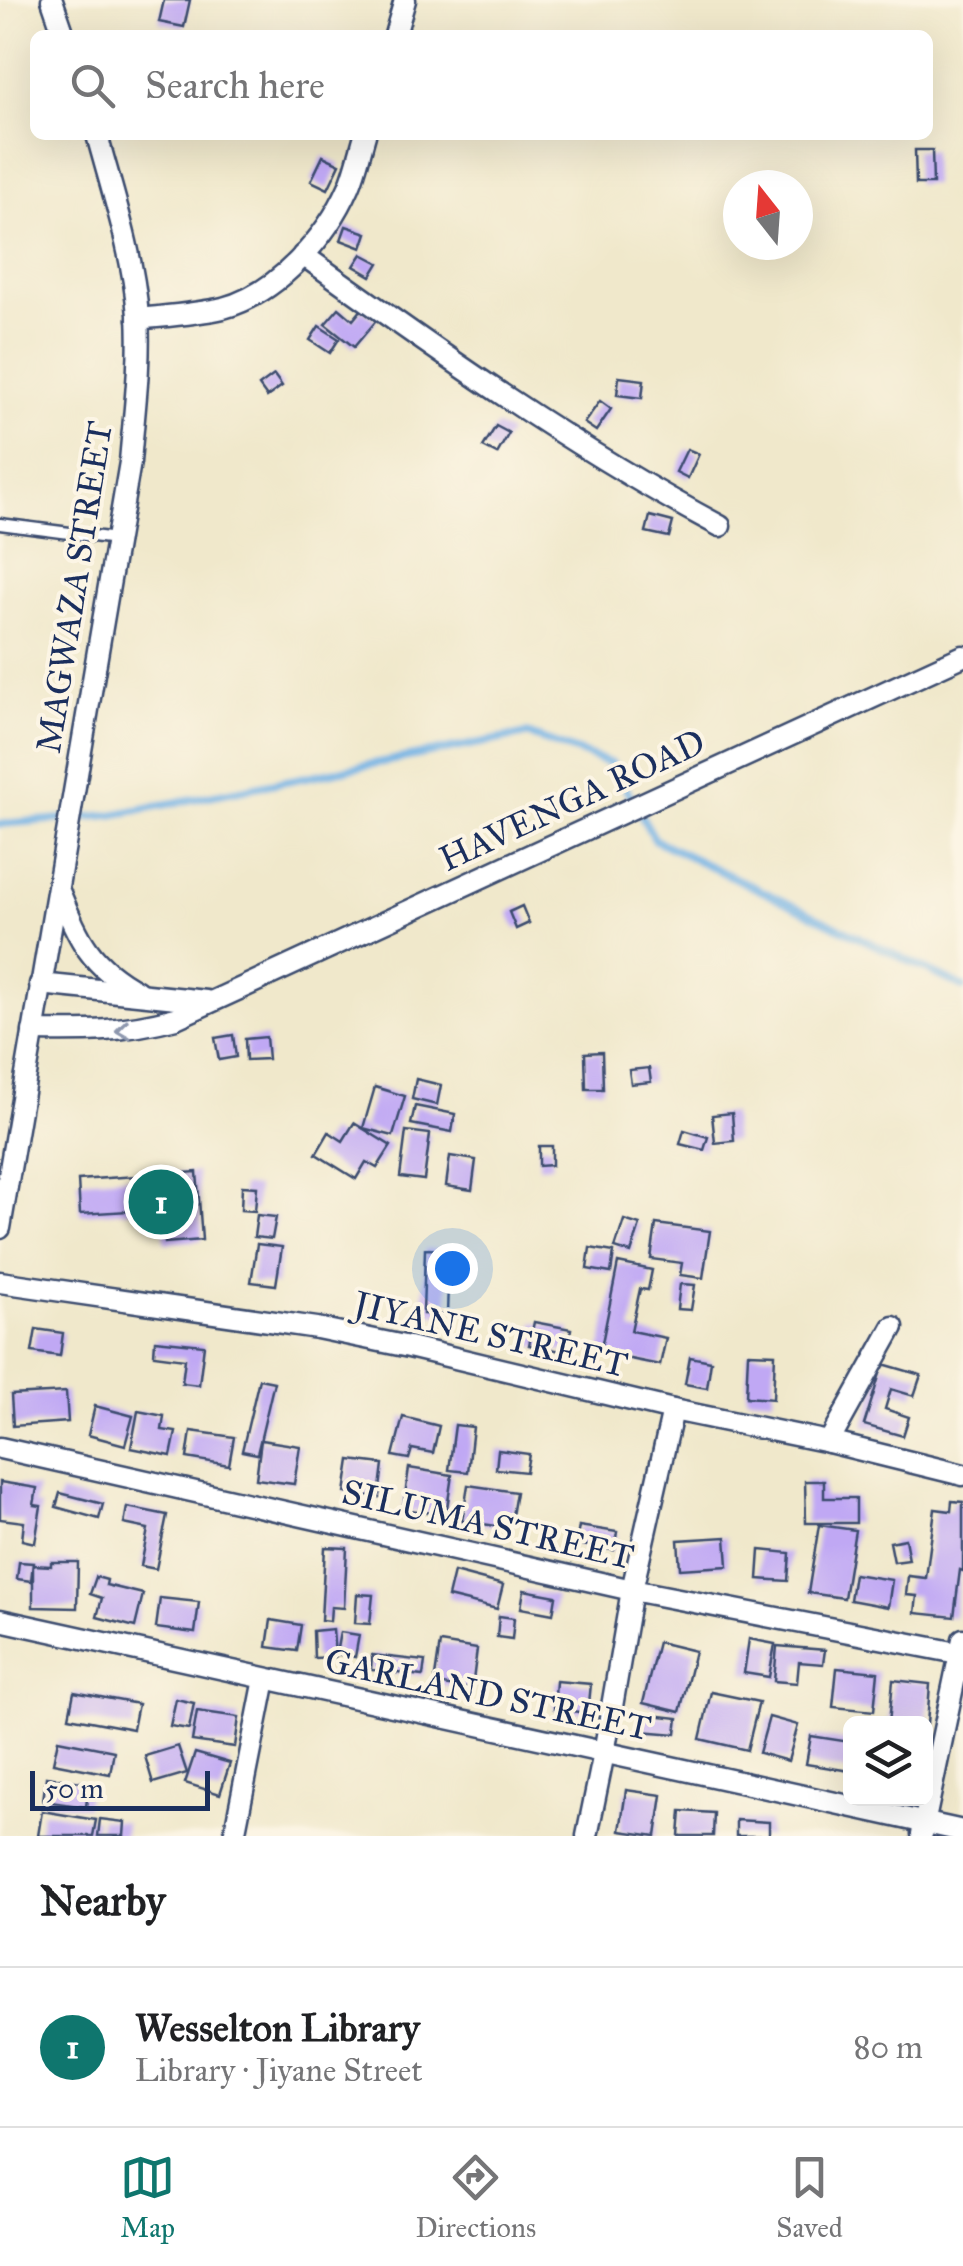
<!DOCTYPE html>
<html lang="en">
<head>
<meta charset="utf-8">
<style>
	body { margin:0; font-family:"IM FELL Great Primer",serif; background:#f2f2f2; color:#202124 }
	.controls { position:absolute; right:30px; bottom:30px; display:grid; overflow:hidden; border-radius:15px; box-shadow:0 10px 40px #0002 }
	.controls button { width:90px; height:90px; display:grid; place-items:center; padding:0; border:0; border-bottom:2px solid #e0e0e0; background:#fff; color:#202124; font:50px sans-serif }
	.compass { position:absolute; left:723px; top:170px; width:90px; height:90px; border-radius:50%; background:#fff; box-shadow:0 10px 40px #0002; rotate:343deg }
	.scale { position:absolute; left:30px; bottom:25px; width:180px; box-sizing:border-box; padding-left:10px; border:5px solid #1b2f5e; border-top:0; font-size:28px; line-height:35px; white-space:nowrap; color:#1b2f5e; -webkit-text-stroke:8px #fcf5e5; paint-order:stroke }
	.you { position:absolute; left:452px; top:1268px; width:35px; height:35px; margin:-25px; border:8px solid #fff; border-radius:50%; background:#1a73e8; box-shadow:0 0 0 15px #1a73e833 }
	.badge { display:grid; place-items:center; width:65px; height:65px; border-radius:50%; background:#0f766e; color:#fff; font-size:32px; font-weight:700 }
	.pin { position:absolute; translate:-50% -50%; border:5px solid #fff; box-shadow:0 2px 10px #0006 }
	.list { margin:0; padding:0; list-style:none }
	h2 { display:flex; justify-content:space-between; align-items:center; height:130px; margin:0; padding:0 40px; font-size:42px }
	h2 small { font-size:32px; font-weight:400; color:#757577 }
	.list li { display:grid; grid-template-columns:65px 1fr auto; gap:30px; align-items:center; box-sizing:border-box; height:160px; padding:0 40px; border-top:2px solid #e0e0e0 }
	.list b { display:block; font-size:38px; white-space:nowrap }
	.list p { margin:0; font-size:32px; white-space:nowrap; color:#757577 }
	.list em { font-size:32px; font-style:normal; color:#757577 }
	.icon { flex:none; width:55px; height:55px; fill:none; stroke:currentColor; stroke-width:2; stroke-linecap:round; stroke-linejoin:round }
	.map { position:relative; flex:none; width:963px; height:1836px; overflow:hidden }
	.search { position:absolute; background:#fff; box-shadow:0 10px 40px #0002; left:30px; right:30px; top:30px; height:110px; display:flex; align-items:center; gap:25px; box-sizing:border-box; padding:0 35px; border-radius:15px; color:#757577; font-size:38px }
	.sheet { height:290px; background:#fff }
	nav { display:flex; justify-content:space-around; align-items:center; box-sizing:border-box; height:140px; border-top:2px solid #e0e0e0; background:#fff; font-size:28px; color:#757577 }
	nav a { display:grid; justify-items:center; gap:5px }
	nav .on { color:#0f766e }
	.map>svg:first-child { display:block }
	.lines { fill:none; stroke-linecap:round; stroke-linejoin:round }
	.stream { stroke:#71b1e4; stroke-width:8 }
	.building { fill:#c0a8f4 }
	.lane-casing { stroke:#3b4b6e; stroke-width:15 }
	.street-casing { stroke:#3b4b6e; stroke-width:25 }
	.lane { stroke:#fff; stroke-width:10 }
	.street { stroke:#fff; stroke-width:20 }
	.oneway { stroke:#8d97ae }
	.labels { text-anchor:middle; stroke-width:8; stroke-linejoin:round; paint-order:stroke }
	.street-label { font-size:35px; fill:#1b2f5e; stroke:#fcf5e5 }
</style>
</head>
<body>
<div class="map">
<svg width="963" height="1836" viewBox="0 0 963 1836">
	<rect width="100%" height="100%" fill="#fcf5e5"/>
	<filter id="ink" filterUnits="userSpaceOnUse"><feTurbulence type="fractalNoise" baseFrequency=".01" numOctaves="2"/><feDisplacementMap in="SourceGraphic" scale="20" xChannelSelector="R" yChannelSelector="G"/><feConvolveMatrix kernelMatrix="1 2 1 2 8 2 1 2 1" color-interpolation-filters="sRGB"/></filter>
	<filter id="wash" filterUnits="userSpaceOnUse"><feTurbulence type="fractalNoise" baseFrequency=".0048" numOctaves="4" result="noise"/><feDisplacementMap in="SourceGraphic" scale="40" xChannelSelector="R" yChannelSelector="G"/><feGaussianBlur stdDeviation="2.25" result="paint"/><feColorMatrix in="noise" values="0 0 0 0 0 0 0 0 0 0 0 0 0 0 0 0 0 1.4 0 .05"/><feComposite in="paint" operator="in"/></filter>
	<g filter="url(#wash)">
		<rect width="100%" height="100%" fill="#f0e8cb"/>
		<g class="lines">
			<polyline class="stream" points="0,824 111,815 527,734 612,764 655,840 963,987"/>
		</g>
		<g id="blocks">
			<g class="building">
				<polygon points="164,0 190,0 184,27 159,22"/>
				<polygon points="915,150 932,150 933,184 916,184"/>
				<polygon points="323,156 340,164 328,189 311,181"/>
				<polygon points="346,226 367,233 362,248 341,240"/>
				<polygon points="362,254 379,263 371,276 354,266"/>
				<polygon points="339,308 353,320 362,309 376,321 354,347 325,324"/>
				<polygon points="319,326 339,339 330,353 310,340"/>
				<polygon points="274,375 282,386 267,397 259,386"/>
				<polygon points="619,377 644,380 642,398 617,395"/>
				<polygon points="600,401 611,409 596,431 584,423"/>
				<polygon points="496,426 509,433 497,454 483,447"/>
				<polygon points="687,449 699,454 688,478 676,472"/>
				<polygon points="650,516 673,522 669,537 646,532"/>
				<polygon points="522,906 529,923 516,929 509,912"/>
				<polygon points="233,1035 236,1057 219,1060 215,1038"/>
				<polygon points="266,1037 268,1059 246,1060 245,1039"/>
				<polygon points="602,1052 603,1089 586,1089 585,1053"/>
				<polygon points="649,1068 651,1082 631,1084 629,1070"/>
				<polygon points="416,1079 441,1085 437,1105 412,1099"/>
				<polygon points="375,1087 405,1096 393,1136 363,1128"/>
				<polygon points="415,1106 455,1114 452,1132 411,1124"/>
				<polygon points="732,1113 734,1141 715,1143 712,1115"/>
				<polygon points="354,1123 391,1146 377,1168 366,1162 356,1179 316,1154 329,1132 343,1141"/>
				<polygon points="684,1130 708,1137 704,1150 680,1144"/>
				<polygon points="406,1131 430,1134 424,1180 400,1177"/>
				<polygon points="539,1146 552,1146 552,1165 539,1166"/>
				<polygon points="450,1156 476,1160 472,1190 446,1186"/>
				<polygon points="197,1172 202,1240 165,1243 163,1218 146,1219 145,1210 80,1214 78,1180"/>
				<polygon points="242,1186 257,1187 255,1211 241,1210"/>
				<polygon points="257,1215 276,1217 272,1239 254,1237"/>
				<polygon points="624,1220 640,1225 631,1253 615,1248"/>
				<polygon points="656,1224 710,1231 703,1278 680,1275 682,1263 651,1259"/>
				<polygon points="257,1244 282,1247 276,1285 251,1282"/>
				<polygon points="590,1248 614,1252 611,1273 587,1269"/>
				<polygon points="425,1249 449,1250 447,1315 423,1314"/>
				<polygon points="618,1263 652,1270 648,1290 640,1289 631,1331 666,1338 660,1365 600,1353"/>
				<polygon points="680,1284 695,1285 691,1310 677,1309"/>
				<polygon points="534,1322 571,1329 567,1352 529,1345"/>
				<polygon points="36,1329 63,1333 60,1356 32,1352"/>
				<polygon points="155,1340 204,1345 199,1385 182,1383 185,1359 154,1355"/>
				<polygon points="748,1353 775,1354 773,1399 746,1397"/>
				<polygon points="690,1357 711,1361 707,1388 685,1384"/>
				<polygon points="883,1364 921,1375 914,1396 891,1389 885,1409 909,1417 903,1436 864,1425"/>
				<polygon points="259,1379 274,1382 257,1454 242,1451"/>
				<polygon points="66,1392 68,1422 13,1426 11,1395"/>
				<polygon points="95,1406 133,1416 125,1445 88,1435"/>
				<polygon points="138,1411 164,1416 162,1430 176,1432 171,1456 131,1448"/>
				<polygon points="403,1417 439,1426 433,1453 412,1449 409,1459 393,1456"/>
				<polygon points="455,1425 473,1427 468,1472 449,1470"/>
				<polygon points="191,1431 234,1437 229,1465 187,1458"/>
				<polygon points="261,1440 300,1446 294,1484 256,1479"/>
				<polygon points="498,1450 529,1454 526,1472 496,1469"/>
				<polygon points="350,1460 383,1464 379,1497 345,1493"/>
				<polygon points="409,1468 452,1475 446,1515 403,1509"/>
				<polygon points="805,1481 824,1481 824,1498 856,1498 856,1523 806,1523"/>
				<polygon points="0,1482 37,1488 34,1505 41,1506 35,1543 22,1540 24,1522 0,1519"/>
				<polygon points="468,1485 516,1492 510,1528 462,1521"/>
				<polygon points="60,1493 103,1504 99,1519 56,1507"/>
				<polygon points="952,1501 963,1502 963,1571 960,1570 954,1617 915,1613 917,1596 906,1595 908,1576 926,1578 935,1509 951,1511"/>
				<polygon points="127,1507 167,1515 156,1569 141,1566 148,1529 124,1524"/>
				<polygon points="819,1525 855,1530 844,1598 808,1593"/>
				<polygon points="579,1526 617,1532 614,1550 576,1544"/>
				<polygon points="726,1537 728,1566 680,1569 678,1540"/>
				<polygon points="905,1539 909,1560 894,1562 890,1542"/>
				<polygon points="325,1547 347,1548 344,1608 331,1607 330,1621 321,1620"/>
				<polygon points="760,1550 790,1553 788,1581 758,1579"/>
				<polygon points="19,1562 33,1563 31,1581 17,1579"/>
				<polygon points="51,1562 78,1562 77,1608 33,1607 33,1565 51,1566"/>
				<polygon points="454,1572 503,1585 497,1609 448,1597"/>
				<polygon points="854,1574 892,1580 888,1607 850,1600"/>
				<polygon points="96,1577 107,1580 106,1585 143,1594 135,1627 97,1617 102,1598 90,1594"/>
				<polygon points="524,1590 556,1596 553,1614 521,1608"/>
				<polygon points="357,1594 373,1595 370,1624 355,1623"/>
				<polygon points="160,1598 199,1602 195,1633 156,1628"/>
				<polygon points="499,1616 514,1618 512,1639 497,1637"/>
				<polygon points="271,1620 301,1625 297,1651 267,1647"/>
				<polygon points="333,1629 335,1657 314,1658 313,1631"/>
				<polygon points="340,1632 359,1635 355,1657 336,1654"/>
				<polygon points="749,1639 775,1644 769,1677 744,1673"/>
				<polygon points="658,1642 695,1651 680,1712 643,1703"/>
				<polygon points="440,1643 477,1649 472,1689 434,1684"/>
				<polygon points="777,1646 825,1650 823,1664 799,1662 797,1683 774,1681"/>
				<polygon points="372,1655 425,1661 423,1676 371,1670"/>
				<polygon points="837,1668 878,1672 874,1711 833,1707"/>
				<polygon points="893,1680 930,1684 927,1724 889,1724"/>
				<polygon points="556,1681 591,1684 588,1713 554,1709"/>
				<polygon points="74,1692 138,1704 133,1729 69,1717"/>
				<polygon points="711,1692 759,1702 747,1750 700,1739"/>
				<polygon points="176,1699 194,1703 189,1729 170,1726"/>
				<polygon points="197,1711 239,1717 235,1747 192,1741"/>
				<polygon points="643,1714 678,1718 676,1734 641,1731"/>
				<polygon points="769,1717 798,1725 788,1761 759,1753"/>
				<polygon points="811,1736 850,1742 850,1771 806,1764"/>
				<polygon points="58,1740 114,1751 110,1774 53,1763"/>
				<polygon points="178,1746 187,1773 153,1783 145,1756"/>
				<polygon points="195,1753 230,1763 220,1794 185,1783"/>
				<polygon points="46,1777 89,1783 86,1807 43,1801"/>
				<polygon points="626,1790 662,1795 656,1836 620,1831"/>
				<polygon points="42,1811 96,1820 93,1836 38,1836"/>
				<polygon points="681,1811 714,1813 713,1836 679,1836"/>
				<polygon points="100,1819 125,1822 124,1836 98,1836"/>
				<polygon points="736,1820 769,1822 769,1836 736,1836"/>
			</g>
		</g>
	</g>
	<g filter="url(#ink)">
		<use href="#blocks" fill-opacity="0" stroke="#3b4b6e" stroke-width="2.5"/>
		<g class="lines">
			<defs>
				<polyline id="lane" points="0,524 116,539"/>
				<g id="street">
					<polyline points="52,0 64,35"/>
					<polyline points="395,35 405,0"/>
					<path d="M303,255C438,352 573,448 720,526"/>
					<path d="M138,319C166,316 196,314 223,308C277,294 327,237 349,187C356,171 360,152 365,135"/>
					<path d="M59,891C79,939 89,965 137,991"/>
					<polyline points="40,984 206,1001"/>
					<path d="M33,1031C88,1032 122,1032 176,1018L963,656"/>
					<path d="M0,1228L130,462C134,413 141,364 138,315C133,254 113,194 97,135"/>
					<polyline points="0,1282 317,1328 409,1347 673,1410 829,1442 963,1475"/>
					<polyline points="829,1442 893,1327"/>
					<polyline points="0,1448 632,1590 963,1654"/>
					<polyline points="0,1620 963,1831"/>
					<polyline points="922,1834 963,1639"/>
					<polyline points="234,1836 265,1679"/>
					<polyline points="587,1836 604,1753 632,1590 673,1410"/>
				</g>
			</defs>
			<use href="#lane" class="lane-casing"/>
			<use href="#street" class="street-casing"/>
			<use href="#lane" class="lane"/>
			<use href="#street" class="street"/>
		</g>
		<defs><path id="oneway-chevron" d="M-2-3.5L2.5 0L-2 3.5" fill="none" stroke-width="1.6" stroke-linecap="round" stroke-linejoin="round" transform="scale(2.5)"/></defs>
		<use class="oneway" href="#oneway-chevron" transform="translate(123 1030) rotate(172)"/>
	</g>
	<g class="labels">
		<g class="street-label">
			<text transform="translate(74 587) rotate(-81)" y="12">MAGWAZA STREET</text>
			<text transform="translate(572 800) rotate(-25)" y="12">HAVENGA ROAD</text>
			<text transform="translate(491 1334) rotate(13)" y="12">JIYANE STREET</text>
			<text transform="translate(488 1524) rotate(13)" y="12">SILUMA STREET</text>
			<text transform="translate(488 1694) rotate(12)" y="12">GARLAND STREET</text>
		</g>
	</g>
</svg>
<div class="controls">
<button><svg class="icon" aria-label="layers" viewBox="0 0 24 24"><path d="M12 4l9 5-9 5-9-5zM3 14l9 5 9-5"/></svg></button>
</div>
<svg class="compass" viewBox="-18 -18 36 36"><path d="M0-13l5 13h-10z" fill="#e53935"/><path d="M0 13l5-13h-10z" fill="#757577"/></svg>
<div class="scale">50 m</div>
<div class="you"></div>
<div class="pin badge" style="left:161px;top:1202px">1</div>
<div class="search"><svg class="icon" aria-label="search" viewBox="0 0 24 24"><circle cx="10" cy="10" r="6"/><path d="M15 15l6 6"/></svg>Search here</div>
</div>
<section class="sheet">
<h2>Nearby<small></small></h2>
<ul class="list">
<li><span class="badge">1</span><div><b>Wesselton Library</b><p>Library · Jiyane Street</p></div><em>80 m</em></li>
</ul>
</section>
<nav>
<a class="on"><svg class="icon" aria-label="map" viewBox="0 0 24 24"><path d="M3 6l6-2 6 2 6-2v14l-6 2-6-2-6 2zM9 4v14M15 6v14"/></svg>Map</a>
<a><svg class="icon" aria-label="directions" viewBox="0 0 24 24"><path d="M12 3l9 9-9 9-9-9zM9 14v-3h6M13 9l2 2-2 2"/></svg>Directions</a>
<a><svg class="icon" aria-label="saved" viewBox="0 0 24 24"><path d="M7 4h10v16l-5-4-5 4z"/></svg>Saved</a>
</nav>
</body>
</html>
